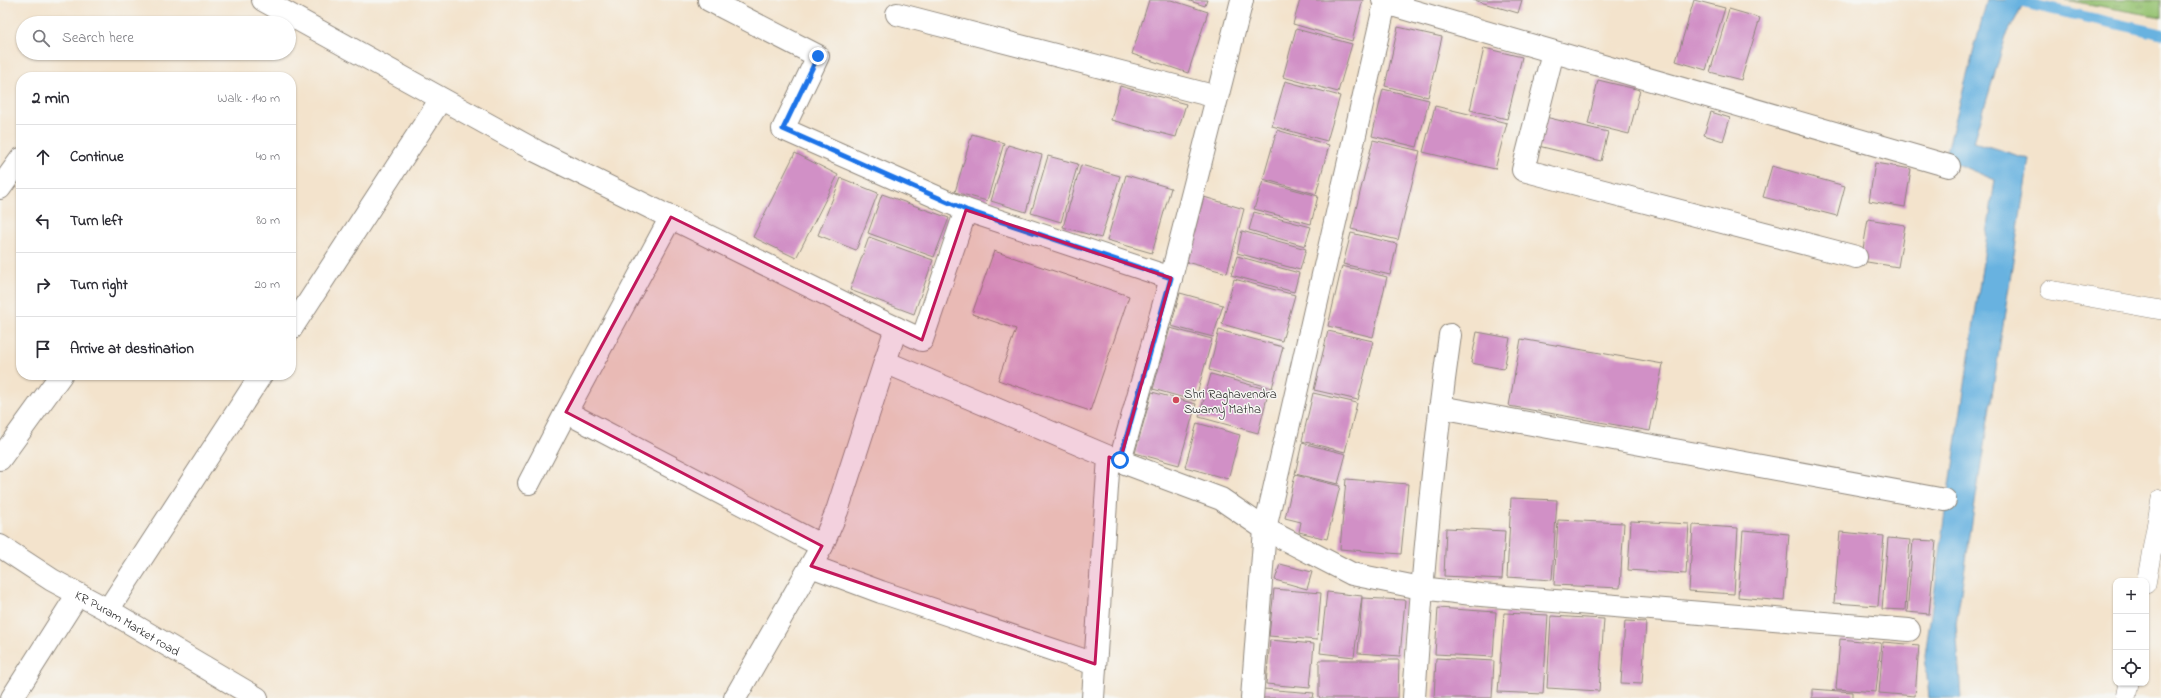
<!DOCTYPE html>
<html lang="en">
<head>
<meta charset="utf-8">
<style>
	body { margin:0; font-family:"Indie Flower",sans-serif; background:#f2f2f3; color:#2b2b33 }
	.controls { position:absolute; right:12px; bottom:12px; display:grid; overflow:hidden; border-radius:8px; box-shadow:0 1px 3px #0004 }
	.controls button { width:36px; height:36px; display:grid; place-items:center; padding:0; border:0; border-bottom:1px solid #e1e1e2; background:#fff; color:#2b2b33; font:20px sans-serif }
	.stop { position:absolute; width:12px; height:12px; margin:-9px; border:3px solid #1a73e8; border-radius:50%; background:#fff }
	.stop.end { background:#1a73e8; border-color:#fff; box-shadow:0 1px 4px #0008 }
	.list { margin:0; padding:0; list-style:none }
	h2 { display:flex; justify-content:space-between; align-items:center; height:52px; margin:0; padding:0 16px; font-size:17px }
	h2 small { font-size:13px; font-weight:400; color:#7c7c81 }
	.list li { display:grid; grid-template-columns:26px 1fr auto; gap:12px; align-items:center; box-sizing:border-box; height:64px; padding:0 16px; border-top:1px solid #e1e1e2 }
	.list b { display:block; font-size:15px; white-space:nowrap }
	.list em { font-size:13px; font-style:normal; color:#7c7c81 }
	.icon { flex:none; width:22px; height:22px; fill:none; stroke:currentColor; stroke-width:2; stroke-linecap:round; stroke-linejoin:round }
	.map { position:relative; flex:none; width:2161px; height:698px; overflow:hidden }
	.search { position:absolute; background:#fff; box-shadow:0 1px 3px #0004; left:16px; top:16px; width:280px; height:44px; display:flex; align-items:center; gap:10px; box-sizing:border-box; padding:0 14px; border-radius:22px; color:#7c7c81; font-size:15px }
	.panel { position:absolute; background:#fff; box-shadow:0 1px 3px #0004; left:16px; top:72px; width:280px; height:308px; border-radius:16px }
	.map>svg:first-child { display:block }
	.grass { fill:url(#grass-tufts); stroke:#60774e }
	.water { fill:#67b2e0; stroke:#496e86 }
	.lines { fill:none; stroke-linecap:round; stroke-linejoin:round }
	.stream { stroke:#67b2e0; stroke-width:11 }
	.building { fill:#d190c6 }
	.lane-casing { stroke:#8f877c; stroke-width:20 }
	.street-casing { stroke:#8f877c; stroke-width:24 }
	.lane { stroke:#fff; stroke-width:19 }
	.street { stroke:#fff; stroke-width:22 }
	.route { stroke:#1a73e8; stroke-width:5 }
	.marked { fill:#c2185b; fill-opacity:0.2; stroke:#c2185b; stroke-width:3; stroke-linejoin:round }
	.poi-dot { fill:#d1495b; stroke:#f6f6f2; stroke-width:1.5 }
	.labels { text-anchor:middle; stroke-width:3; stroke-linejoin:round; paint-order:stroke }
	.poi-label { font-size:13px; fill:#2b2b2b; stroke:#f6f6f2; text-anchor:start }
	.street-label { font-size:13px; fill:#2b2b2b; stroke:#f6f6f2 }
</style>
</head>
<body>
<div class="map">
<svg width="2161" height="698" viewBox="0 0 2161 698">
	<defs>
		<pattern id="grass-tufts" width="24" height="20" patternUnits="userSpaceOnUse"><rect width="24" height="20" fill="#96c371"/><path d="M3 7l-1-3M5 7V3M7 7l1-3M15 17l-1-3M17 17v-4M19 17l1-3" fill="none" stroke="#7b9f5d"/></pattern>
	</defs>
	<rect width="100%" height="100%" fill="#f6f6f2"/>
	<filter id="ink" filterUnits="userSpaceOnUse"><feTurbulence type="fractalNoise" baseFrequency=".025" numOctaves="2"/><feDisplacementMap in="SourceGraphic" scale="8" xChannelSelector="R" yChannelSelector="G"/><feConvolveMatrix kernelMatrix="1 2 1 2 8 2 1 2 1" color-interpolation-filters="sRGB"/></filter>
	<filter id="wash" filterUnits="userSpaceOnUse"><feTurbulence type="fractalNoise" baseFrequency=".012" numOctaves="4" result="noise"/><feDisplacementMap in="SourceGraphic" scale="16" xChannelSelector="R" yChannelSelector="G"/><feGaussianBlur stdDeviation="0.9" result="paint"/><feColorMatrix in="noise" values="0 0 0 0 0 0 0 0 0 0 0 0 0 0 0 0 0 1.4 0 .05"/><feComposite in="paint" operator="in"/></filter>
	<g filter="url(#wash)">
		<rect width="100%" height="100%" fill="#f3e3cc"/>
		<polygon class="grass" points="2065,0 2161,0 2161,17"/>
		<polygon class="water" points="1987,0 2026,0 2006,36 1974,142 2029,159 1956,624 1961,698 1929,698 1925,655 1995,180 1945,159"/>
		<g class="lines">
			<polyline class="stream" points="2012,0 2161,34"/>
		</g>
		<g id="blocks">
			<g class="building">
				<polygon points="1149,0 1171,0 1208,12 1188,73 1132,54"/>
				<polygon points="1187,0 1207,0 1205,6"/>
				<polygon points="1300,0 1363,0 1352,41 1293,24"/>
				<polygon points="1473,0 1522,0 1518,13"/>
				<polygon points="1694,0 1725,8 1706,70 1676,61"/>
				<polygon points="1729,9 1760,18 1741,80 1710,72"/>
				<polygon points="1398,27 1442,37 1428,97 1385,86"/>
				<polygon points="1296,29 1352,44 1338,92 1283,77"/>
				<polygon points="1484,48 1522,57 1507,119 1470,110"/>
				<polygon points="1598,80 1640,90 1629,134 1588,124"/>
				<polygon points="1285,81 1340,96 1327,141 1272,126"/>
				<polygon points="1120,86 1186,104 1176,137 1111,120"/>
				<polygon points="1383,89 1429,100 1417,147 1372,136"/>
				<polygon points="1435,106 1507,123 1495,169 1423,152"/>
				<polygon points="1711,112 1730,118 1723,141 1704,135"/>
				<polygon points="1541,116 1608,132 1601,161 1534,145"/>
				<polygon points="1277,130 1329,145 1316,194 1263,179"/>
				<polygon points="972,134 1004,143 987,201 955,192"/>
				<polygon points="1373,140 1420,151 1398,240 1351,229"/>
				<polygon points="1008,145 1042,155 1026,212 991,201"/>
				<polygon points="795,153 838,175 796,258 753,237"/>
				<polygon points="1048,156 1078,164 1061,222 1031,213"/>
				<polygon points="1875,163 1911,169 1905,207 1869,201"/>
				<polygon points="1081,165 1120,176 1101,238 1063,227"/>
				<polygon points="1772,166 1845,186 1837,216 1763,197"/>
				<polygon points="1126,175 1171,188 1152,253 1107,240"/>
				<polygon points="841,178 878,193 856,250 818,235"/>
				<polygon points="1263,181 1318,196 1311,224 1254,209"/>
				<polygon points="882,194 949,218 934,257 868,233"/>
				<polygon points="1204,197 1244,209 1227,273 1186,262"/>
				<polygon points="1254,212 1311,227 1305,246 1249,230"/>
				<polygon points="1868,219 1905,225 1898,267 1861,261"/>
				<polygon points="1242,231 1306,249 1300,270 1237,253"/>
				<polygon points="1351,233 1397,244 1390,275 1343,264"/>
				<polygon points="869,237 933,260 914,314 850,290"/>
				<polygon points="994,251 1129,296 1090,411 998,380 1016,329 972,314"/>
				<polygon points="1237,256 1299,273 1294,292 1231,275"/>
				<polygon points="1342,266 1387,277 1373,337 1328,326"/>
				<polygon points="1234,279 1295,295 1282,341 1222,324"/>
				<polygon points="1180,293 1223,305 1213,337 1171,326"/>
				<polygon points="1170,328 1212,339 1195,401 1153,389"/>
				<polygon points="1219,330 1283,347 1272,388 1209,370"/>
				<polygon points="1328,331 1373,341 1358,400 1314,390"/>
				<polygon points="1477,332 1510,338 1504,369 1471,363"/>
				<polygon points="1521,339 1663,364 1650,431 1509,406"/>
				<polygon points="1211,374 1269,390 1258,433 1199,417"/>
				<polygon points="1152,392 1196,404 1179,465 1135,453"/>
				<polygon points="1313,393 1357,403 1345,452 1302,441"/>
				<polygon points="1197,423 1240,435 1228,479 1185,467"/>
				<polygon points="1302,443 1346,454 1338,484 1295,474"/>
				<polygon points="1295,475 1340,486 1327,539 1299,532 1301,522 1285,518"/>
				<polygon points="1346,479 1408,484 1401,554 1340,549"/>
				<polygon points="1511,498 1557,500 1552,580 1507,577"/>
				<polygon points="1558,520 1624,523 1620,588 1554,585"/>
				<polygon points="1631,521 1689,524 1686,574 1628,570"/>
				<polygon points="1693,525 1738,528 1734,594 1689,591"/>
				<polygon points="1446,528 1505,531 1502,579 1444,576"/>
				<polygon points="1743,530 1789,534 1784,601 1738,597"/>
				<polygon points="1840,532 1884,536 1878,606 1834,603"/>
				<polygon points="1888,538 1910,540 1905,610 1882,609"/>
				<polygon points="1913,540 1936,541 1929,614 1907,612"/>
				<polygon points="1280,564 1312,572 1307,589 1275,580"/>
				<polygon points="1274,589 1321,593 1317,640 1269,636"/>
				<polygon points="1327,592 1362,596 1354,657 1320,653"/>
				<polygon points="1362,598 1405,600 1400,656 1358,653"/>
				<polygon points="1438,608 1496,612 1493,657 1435,654"/>
				<polygon points="1504,613 1548,615 1543,694 1498,692"/>
				<polygon points="1551,616 1604,619 1599,691 1547,688"/>
				<polygon points="1625,621 1646,622 1642,684 1621,683"/>
				<polygon points="1840,639 1881,643 1876,692 1836,689"/>
				<polygon points="1270,640 1314,644 1310,688 1266,684"/>
				<polygon points="1883,642 1919,645 1915,696 1879,693"/>
				<polygon points="1436,658 1494,661 1492,698 1434,698"/>
				<polygon points="1319,660 1399,660 1398,698 1319,698"/>
				<polygon points="1263,689 1314,693 1313,698 1262,698"/>
				<polygon points="1812,689 1853,692 1853,698 1812,698"/>
			</g>
		</g>
	</g>
	<g filter="url(#ink)">
		<use href="#blocks" fill-opacity="0" stroke="#8f877c" stroke-width="1"/>
		<g class="lines">
			<defs>
				<g id="lane">
					<polyline points="2050,290 2161,310"/>
					<polyline points="2146,584 2161,499"/>
					<polyline points="2126,698 2129,683"/>
				</g>
				<g id="street">
					<polyline points="263,0 536,151 864,313 922,340 966,210 1171,278"/>
					<polyline points="709,0 818,56 783,129 966,210"/>
					<polyline points="1385,3 1949,166"/>
					<polyline points="897,14 1217,97"/>
					<polyline points="1553,52 1523,170 1856,257"/>
					<polyline points="0,188 21,159"/>
					<polyline points="671,217 566,412 822,546"/>
					<polyline points="291,329 441,99"/>
					<polyline points="885,362 1109,457 1221,499 1265,529 1352,574 1421,588 1481,595 1909,630"/>
					<polyline points="1440,407 1945,500"/>
					<polyline points="0,459 61,375"/>
					<polyline points="1120,461 1171,278 1242,0"/>
					<polyline points="529,483 566,412"/>
					<path id="s1" d="M0,546L52,580L108,610L257,698"/>
					<polyline points="811,566 881,592 1095,664"/>
					<polyline points="108,610 261,375"/>
					<polyline points="12,698 78,594"/>
					<polyline points="735,698 822,546 837,511 896,328"/>
					<polyline points="1093,698 1109,457"/>
					<polyline points="1252,698 1265,529 1385,3 1383,0"/>
					<path d="M1414,698C1422,576 1433,455 1450,335"/>
				</g>
			</defs>
			<use href="#lane" class="lane-casing"/>
			<use href="#street" class="street-casing"/>
			<use href="#lane" class="lane"/>
			<use href="#street" class="street"/>
		</g>
	</g>
	<g class="lines" filter="url(#ink)">
		<polyline class="route" points="818,56 783,129 966,210 1171,278 1120,460"/>
	</g>
	<path class="marked" d="M966,210L1171,278L1120,461L1109,457L1095,664L811,566L822,546L566,412L671,217L922,340Z"/>
	<circle class="poi-dot" cx="1176" cy="400" r="4"/>
	<g class="labels">
		<g class="poi-label">
			<text x="1184" y="398">Shri Raghavendra<tspan x="1184" dy="15">Swamy Matha</tspan></text>
		</g>
		<g class="street-label">
			<text dy="5" stroke="none"><textPath href="#s1" startOffset="149">KR Puram Market road</textPath></text>
		</g>
	</g>
</svg>
<div class="controls">
<button>+</button>
<button>−</button>
<button><svg class="icon" aria-label="locate" viewBox="0 0 24 24"><circle cx="12" cy="12" r="6"/><path d="M12 2v4M12 18v4M2 12h4M18 12h4"/></svg></button>
</div>
<div class="stop" style="left:1120px;top:460px"></div>
<div class="stop end" style="left:818px;top:56px"></div>
<div class="search"><svg class="icon" aria-label="search" viewBox="0 0 24 24"><circle cx="10" cy="10" r="6"/><path d="M15 15l6 6"/></svg>Search here</div>
<section class="panel">
<h2>2 min<small>Walk · 140 m</small></h2>
<ul class="list">
<li><svg class="icon" aria-label="ahead" viewBox="0 0 24 24"><path d="M12 20V5M6 11l6-6 6 6"/></svg><div><b>Continue</b></div><em>40 m</em></li>
<li><svg class="icon" aria-label="left" viewBox="0 0 24 24"><path d="M17 20v-9H6M10 6l-5 5 5 5"/></svg><div><b>Turn left</b></div><em>80 m</em></li>
<li><svg class="icon" aria-label="right" viewBox="0 0 24 24"><path d="M7 20v-9h11M14 6l5 5-5 5"/></svg><div><b>Turn right</b></div><em>20 m</em></li>
<li><svg class="icon" aria-label="arrive" viewBox="0 0 24 24"><path d="M6 21V4h12l-3 4 3 4H6"/></svg><div><b>Arrive at destination</b></div></li>
</ul>
</section>
</div>
</body>
</html>
